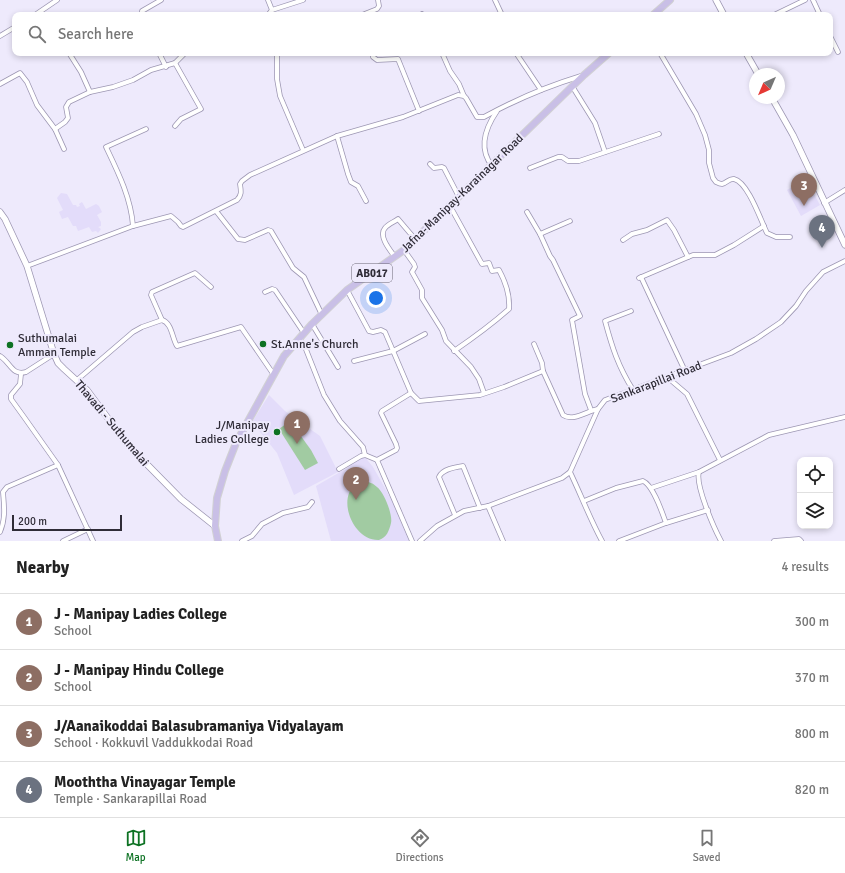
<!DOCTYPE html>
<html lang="en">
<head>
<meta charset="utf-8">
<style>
	body { margin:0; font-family:Signika,sans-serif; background:#f2f2f2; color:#222 }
	.controls { position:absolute; right:12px; bottom:12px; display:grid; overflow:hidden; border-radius:8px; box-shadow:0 2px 6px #0003 }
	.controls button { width:36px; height:36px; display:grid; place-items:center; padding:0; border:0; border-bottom:1px solid #e0e0e0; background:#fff; color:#222; font:20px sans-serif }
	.compass { position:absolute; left:749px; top:68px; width:36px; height:36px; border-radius:50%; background:#fff; box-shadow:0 2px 6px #0003; rotate:224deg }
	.scale { position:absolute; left:12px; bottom:10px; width:110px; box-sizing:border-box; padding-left:4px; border:2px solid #2f2c37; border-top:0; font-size:11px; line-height:14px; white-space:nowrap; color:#2f2c37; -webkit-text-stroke:3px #eeeafc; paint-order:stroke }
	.you { position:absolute; left:376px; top:298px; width:14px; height:14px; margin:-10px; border:3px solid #fff; border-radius:50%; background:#1a73e8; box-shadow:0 0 0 6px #1a73e833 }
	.badge { display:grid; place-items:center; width:26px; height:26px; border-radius:50%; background:#0d7223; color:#fff; font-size:13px; font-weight:700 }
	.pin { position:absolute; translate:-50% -33px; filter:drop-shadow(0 1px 2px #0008) }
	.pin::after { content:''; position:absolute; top:21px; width:14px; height:12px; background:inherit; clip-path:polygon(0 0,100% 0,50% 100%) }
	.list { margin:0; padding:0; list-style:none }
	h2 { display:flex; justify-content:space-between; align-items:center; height:52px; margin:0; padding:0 16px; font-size:17px }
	h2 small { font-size:13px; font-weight:400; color:#767676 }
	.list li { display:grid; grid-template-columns:26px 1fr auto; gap:12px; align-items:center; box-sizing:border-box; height:56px; padding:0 16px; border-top:1px solid #e0e0e0 }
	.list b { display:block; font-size:15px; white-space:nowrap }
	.list p { margin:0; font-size:13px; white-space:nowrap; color:#767676 }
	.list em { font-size:13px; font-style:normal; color:#767676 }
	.icon { flex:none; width:22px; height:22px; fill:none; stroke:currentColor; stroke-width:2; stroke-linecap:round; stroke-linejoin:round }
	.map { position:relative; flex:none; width:845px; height:541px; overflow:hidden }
	.search { position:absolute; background:#fff; box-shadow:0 2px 6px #0003; left:12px; right:12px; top:12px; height:44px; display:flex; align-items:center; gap:10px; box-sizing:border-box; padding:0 14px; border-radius:8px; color:#767676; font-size:15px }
	.sheet { height:276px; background:#fff }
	nav { display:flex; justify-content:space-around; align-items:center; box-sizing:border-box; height:56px; border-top:1px solid #e0e0e0; background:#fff; font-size:11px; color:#767676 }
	nav a { display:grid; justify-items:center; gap:2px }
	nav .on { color:#0d7223 }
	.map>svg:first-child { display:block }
	.built { fill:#e3dcfa }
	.pitch { fill:#a1cba2 }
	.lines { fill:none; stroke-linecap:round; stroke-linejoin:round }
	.street-casing { stroke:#9d97b3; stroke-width:5.5 }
	.secondary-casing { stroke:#9d97b3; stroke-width:7 }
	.primary-casing { stroke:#d1d1d3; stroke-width:8 }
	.street { stroke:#fff; stroke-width:4 }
	.secondary { stroke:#fff; stroke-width:5.5 }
	.primary { stroke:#c9bfe6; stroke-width:6 }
	.poi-dot { fill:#0d7223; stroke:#eeeafc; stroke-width:1.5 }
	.labels { text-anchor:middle; stroke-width:4; stroke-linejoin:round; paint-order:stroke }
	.shield { fill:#eeeafc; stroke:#686572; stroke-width:1 }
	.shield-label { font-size:11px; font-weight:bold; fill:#2f2c37 }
	.street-label { font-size:12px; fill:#2f2c37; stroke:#eeeafc }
	.poi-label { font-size:12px; fill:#2f2c37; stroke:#eeeafc; text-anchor:start }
</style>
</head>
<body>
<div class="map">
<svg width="845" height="541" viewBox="0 0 845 541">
	<rect width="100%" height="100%" fill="#eeeafc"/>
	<g class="built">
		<polygon points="806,179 820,205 801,216 787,190"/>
		<polygon points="61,193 67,194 73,205 76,205 77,207 80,206 79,204 82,202 86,209 96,204 99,206 102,212 97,215 101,222 101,226 98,227 101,229 98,233 96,231 92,232 89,227 78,231 76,226 73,226 68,217 62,219 59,212 63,210 57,198"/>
		<polygon points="269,395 285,411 320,436 338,472 294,495 277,453 252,422"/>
		<polygon points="364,456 373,467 400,515 400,520 409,541 331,541 316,486 347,468 349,464"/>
	</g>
	<g class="pitch">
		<polygon points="290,421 311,450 318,463 305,470 279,429"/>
		<path d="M363,481C369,482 373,483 377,487C384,492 393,515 391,523C389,531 387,537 379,540C353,541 337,499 355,485C357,483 361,482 363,481Z"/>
	</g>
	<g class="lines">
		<defs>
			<g id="street">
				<polyline points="268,0 272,10"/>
				<polyline points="495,0 502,15"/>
				<polyline points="813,0 820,15"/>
				<polyline points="422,14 423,15"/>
				<polyline points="35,15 57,0"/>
				<polyline points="142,15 142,11 161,0"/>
				<polyline points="268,15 272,10 303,0"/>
				<polyline points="362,15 377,9 379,6 378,0"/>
				<polyline points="774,15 805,0"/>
				<polyline points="0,36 15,27"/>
				<polyline points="830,36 838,52"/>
				<polyline points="69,53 81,72 90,92"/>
				<polyline points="159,53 166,67"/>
				<polyline points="277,53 277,79 280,96 303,150"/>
				<polyline points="373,53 373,57 377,60 398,59 419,111"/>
				<polyline points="442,53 450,71 459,84 464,96"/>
				<polyline points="516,53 541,90"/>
				<path d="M660,53L696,114L705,135L709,150V163L713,178L716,182C718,183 720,184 722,184C727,183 729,178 734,179C748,182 761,221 767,233L776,237H790"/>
				<polyline points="0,84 20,73 27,82 37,105 55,129 64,149"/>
				<polyline points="572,86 595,123 605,152"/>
				<polyline points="175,126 181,119 201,109 175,63"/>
				<polyline points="55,129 65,122 68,118 66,107 69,102 90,92 113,87 133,80 151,70 175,63 185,53"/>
				<polyline points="337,136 348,174 351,182 358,186 366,201"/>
				<polyline points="430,164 434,168 442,167 444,168 459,197"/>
				<path d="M492,166C478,148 486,127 497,111"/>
				<polyline points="530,168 558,157 562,157 568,161 579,161 659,134"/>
				<polyline points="824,203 845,190"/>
				<path d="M450,206L482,264L489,263L492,271L499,270C505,281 510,296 509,309C492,324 473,338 454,351"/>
				<polyline points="216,211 238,239 245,240 268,230 271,231 293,268 304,277 322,315"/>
				<polyline points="527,212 540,234 550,256 553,260 580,316 572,320 585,394 591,410"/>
				<path d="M133,226C131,198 118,172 106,147L146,129"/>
				<polyline points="540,234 570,221"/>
				<polyline points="623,240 632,234 647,230 667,220 674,230 688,257"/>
				<polyline points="404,250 414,264 415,267 412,272 422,290 422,298 442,330 446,341 471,367 479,379 484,393"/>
				<path d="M395,257C390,250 378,236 385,228C388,224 394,222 398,219L415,239"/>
				<path d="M27,266L133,226L171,216L178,222L181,226L183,227L237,200C242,195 241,191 240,184L242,181L250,175L337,136L403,117L458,95L464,96L466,98L477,117H484C515,100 548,86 581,76"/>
				<polyline points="641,277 685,371"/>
				<polyline points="639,278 693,255 715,255 734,245 764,226"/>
				<path d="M347,290L369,331L373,332L381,330L385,332L411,393L419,401L480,395L504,387L543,371L563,415C573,422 587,411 598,409"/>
				<polyline points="265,292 272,289 275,290 304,333"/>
				<path d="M631,311L605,321C612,347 618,366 633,390"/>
				<polyline points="162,320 151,295 152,292 195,273 211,287"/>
				<polyline points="312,324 338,367"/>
				<polyline points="299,338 305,347 324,395 340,421 363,447 365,455"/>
				<polyline points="534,344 542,363 543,371"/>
				<path d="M0,356C11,363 12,376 26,372L54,354"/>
				<polyline points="354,361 393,351 425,334"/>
				<polyline points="21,374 20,384 11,395 11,399 24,417 58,465 93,541"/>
				<polyline points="667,377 687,394 720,460"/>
				<path d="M77,380L133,332L142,327L162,320C172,323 172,338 177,346L241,327L274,375"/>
				<polyline points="377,460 412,541"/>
				<polyline points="339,469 361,456 365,455 377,460 396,450 397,448 396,444 381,413 382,411 411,393"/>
				<path d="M570,472C581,495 590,519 602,541"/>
				<polyline points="651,488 699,472"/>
				<path d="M584,501L616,488L643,481C653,485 662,512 666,523"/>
				<polyline points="488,506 503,541"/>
				<path d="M455,515L439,477C442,469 456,467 463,466L480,508"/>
				<path d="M0,532C6,518 4,506 3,492L7,487L58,465"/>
				<polyline points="63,541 88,529"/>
				<polyline points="242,541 252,536 262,524 283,513 308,507 312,502"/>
				<polyline points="420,541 437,526 464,511 488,506 562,478 570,472 598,409 605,400 731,353 756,339 781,322 796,306 806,291 823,272 845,261"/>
				<polyline points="619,541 666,523 708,510"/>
				<path d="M721,541C714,528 695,485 699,472L769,435L845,417"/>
				<polyline points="774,541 799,539 801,541"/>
			</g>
			<g id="secondary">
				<polyline points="716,0 724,15"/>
				<polyline points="746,53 758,74"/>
				<polyline points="772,98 793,135 845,245"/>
				<polyline points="0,212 5,219 27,266 54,354 58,363 64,369 87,390 127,444 181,499 215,526"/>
			</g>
			<g id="primary">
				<polyline points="653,15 670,0"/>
				<polyline points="218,541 215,526 217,498 225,471 236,443 284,356 312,324 347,290 404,250 584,75 609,53"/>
			</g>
		</defs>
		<use href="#street" class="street-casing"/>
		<use href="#secondary" class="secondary-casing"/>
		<use href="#primary" class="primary-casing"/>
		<use href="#street" class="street"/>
		<use href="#secondary" class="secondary"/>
		<use href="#primary" class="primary"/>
	</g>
	<g class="poi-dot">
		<circle cx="263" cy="344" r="4"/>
		<circle cx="10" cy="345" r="4"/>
		<circle cx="277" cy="432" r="4"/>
	</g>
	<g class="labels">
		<rect class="shield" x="352" y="264" width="40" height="18" rx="3"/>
		<g class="shield-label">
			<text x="372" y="277">AB017</text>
		</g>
		<g class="street-label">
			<text transform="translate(462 193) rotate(-44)" y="4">Jafna-Manipay-Karainagar Road</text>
			<text transform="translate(656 382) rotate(-21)" y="4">Sankarapillai Road</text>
			<text transform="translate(112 423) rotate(50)" y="4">Thavadi - Suthumalai</text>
		</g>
		<g class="poi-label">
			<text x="18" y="342">Suthumalai<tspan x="18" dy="14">Amman Temple</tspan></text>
			<text x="271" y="348">St.Anne's Church</text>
			<text x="269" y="429" text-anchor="end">J/Manipay<tspan x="269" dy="14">Ladies College</tspan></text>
		</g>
	</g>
</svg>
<div class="controls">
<button><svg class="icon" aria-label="locate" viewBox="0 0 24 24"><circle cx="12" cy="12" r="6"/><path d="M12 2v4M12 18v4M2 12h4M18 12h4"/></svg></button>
<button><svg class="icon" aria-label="layers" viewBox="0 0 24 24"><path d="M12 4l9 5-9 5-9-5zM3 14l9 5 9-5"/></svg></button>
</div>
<svg class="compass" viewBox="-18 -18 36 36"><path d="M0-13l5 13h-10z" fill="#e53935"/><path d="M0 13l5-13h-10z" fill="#767676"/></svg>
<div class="scale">200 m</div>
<div class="you"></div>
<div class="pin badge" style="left:297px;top:444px;background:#8d6e63">1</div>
<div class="pin badge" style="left:356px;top:500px;background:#8d6e63">2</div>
<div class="pin badge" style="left:804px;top:206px;background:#8d6e63">3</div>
<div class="pin badge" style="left:822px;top:248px;background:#6b7280">4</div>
<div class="search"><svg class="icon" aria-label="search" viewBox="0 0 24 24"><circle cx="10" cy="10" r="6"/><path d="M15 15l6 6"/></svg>Search here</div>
</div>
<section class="sheet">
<h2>Nearby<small>4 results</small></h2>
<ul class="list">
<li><span class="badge" style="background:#8d6e63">1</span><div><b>J - Manipay Ladies College</b><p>School</p></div><em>300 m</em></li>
<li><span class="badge" style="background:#8d6e63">2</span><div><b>J - Manipay Hindu College</b><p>School</p></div><em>370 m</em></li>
<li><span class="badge" style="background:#8d6e63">3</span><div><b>J/Aanaikoddai Balasubramaniya Vidyalayam</b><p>School · Kokkuvil Vaddukkodai Road</p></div><em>800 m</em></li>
<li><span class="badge" style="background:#6b7280">4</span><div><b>Mooththa Vinayagar Temple</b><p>Temple · Sankarapillai Road</p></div><em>820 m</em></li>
</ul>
</section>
<nav>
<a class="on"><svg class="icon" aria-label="map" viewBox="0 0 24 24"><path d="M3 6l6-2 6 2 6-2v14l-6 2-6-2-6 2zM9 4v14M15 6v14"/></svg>Map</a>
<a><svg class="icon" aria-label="directions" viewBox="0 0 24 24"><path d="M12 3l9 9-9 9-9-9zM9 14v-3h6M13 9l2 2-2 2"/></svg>Directions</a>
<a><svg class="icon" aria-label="saved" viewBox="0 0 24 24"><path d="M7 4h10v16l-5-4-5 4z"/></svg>Saved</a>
</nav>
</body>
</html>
